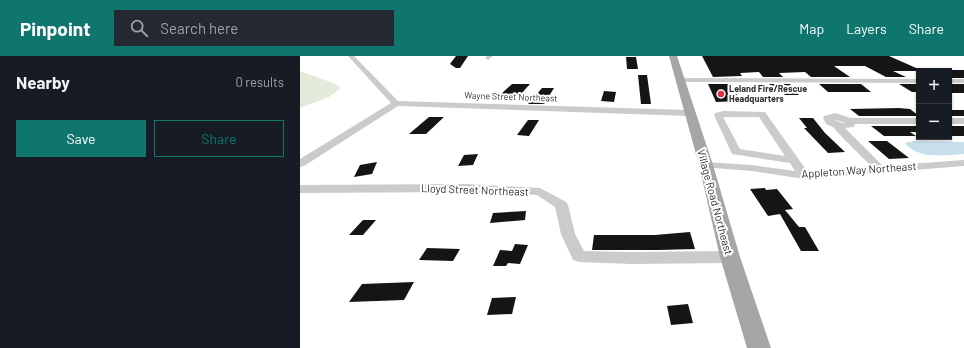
<!DOCTYPE html>
<html lang="en">
<head>
<meta charset="utf-8">
<style>
	body { margin:0; font-family:Barlow,sans-serif; background:#242831; color:#f1f3f6 }
	.controls { position:absolute; right:12px; top:12px; display:grid; overflow:hidden; border-radius:0px; box-shadow:0 1px 3px #0004 }
	.controls button { width:36px; height:36px; display:grid; place-items:center; padding:0; border:0; border-bottom:1px solid #363941; background:#171b24; color:#f1f3f6; font:20px sans-serif }
	.list { margin:0; padding:0; list-style:none }
	h2 { display:flex; justify-content:space-between; align-items:center; height:52px; margin:0; padding:0 16px; font-size:17px }
	h2 small { font-size:13px; font-weight:400; color:#9ea1a6 }
	.actions { display:flex; gap:8px; padding:12px 16px }
	.actions a { flex:1; padding:9px 0; border:1px solid #0f766e; border-radius:0px; text-align:center; font-size:14px; color:#0f766e }
	.actions .main { background:#0f766e; color:#fff }
	.icon { flex:none; width:22px; height:22px; fill:none; stroke:currentColor; stroke-width:2; stroke-linecap:round; stroke-linejoin:round }
	.map { position:relative; flex:none; width:664px; height:292px; overflow:hidden }
	header { display:flex; align-items:center; gap:24px; box-sizing:border-box; height:56px; padding:0 20px; background:#0f766e; color:#fff }
	header strong { font-size:19px }
	nav { display:flex; gap:22px; margin-inline-start:auto; font-size:14px }
	.search { width:280px; height:36px; background:#242831; display:flex; align-items:center; gap:10px; box-sizing:border-box; padding:0 14px; border-radius:0px; color:#9ea1a6; font-size:15px }
	main { display:flex }
	aside { flex:1; background:#171b24 }
	.map>svg:first-child { display:block }
	.green { fill:#e4ebdb }
	.water { fill:#c7deeb }
	.building { fill:#151515 }
	.lines { fill:none; stroke-linecap:round; stroke-linejoin:round }
	.minor { fill:#cbcbcb; fill-rule:evenodd }
	.major { fill:#a6a6a6; fill-rule:evenodd }
	.poi-dot { fill:#e33141; stroke:#fff; stroke-width:1.5 }
	.labels { text-anchor:middle; stroke-width:4; stroke-linejoin:round; paint-order:stroke }
	.far-poi-label { font-size:9px; font-weight:bold; fill:#2e2e2e; stroke:#fff; text-anchor:start }
	.far-street-label { font-size:9px; fill:#2e2e2e; stroke:#fff }
	.street-label { font-size:11px; fill:#2e2e2e; stroke:#fff }
</style>
</head>
<body>
<header>
<strong>Pinpoint</strong>
<div class="search"><svg class="icon" aria-label="search" viewBox="0 0 24 24"><circle cx="10" cy="10" r="6"/><path d="M15 15l6 6"/></svg>Search here</div>
<nav><a>Map</a><a>Layers</a><a>Share</a></nav>
</header>
<main>
<aside>
<h2>Nearby<small>0 results</small></h2>
<ul class="list">
</ul>
<div class="actions"><a class="main">Save</a><a>Share</a></div>
</aside>
<div class="map">
<svg width="664" height="292" viewBox="0 0 664 292">
	<rect width="100%" height="100%" fill="#fff"/>
	<polygon class="green" points="0,15 36,28 41,32 29,41 0,52"/>
	<path class="water" d="M614,85L664,86V98C645,99 619,104 605,87Z"/>
	<g class="building">
		<polygon points="156,0 168,0 160,12 156,12 150,8"/>
		<polygon points="402,0 589,0 623,15 593,15 606,21 586,21 565,10 534,10 550,21 511,21 505,16 479,17 483,21 463,21 459,16 440,17 442,20 413,21"/>
		<polygon points="326,1 336,1 338,13 327,13"/>
		<rect x="649" y="14" width="15" height="8"/>
		<polygon points="338,19 347,19 351,48 341,48"/>
		<polygon points="212,28 230,28 220,39 200,39"/>
		<polygon points="408,28 430,28 441,45 416,46"/>
		<polygon points="469,28 490,28 499,37 497,37 499,39 485,39 482,36 477,36"/>
		<polygon points="519,28 561,28 571,36 528,36"/>
		<polygon points="599,28 619,28 619,36 612,36"/>
		<rect x="649" y="28" width="15" height="9"/>
		<polygon points="242,32 254,32 244,48 228,48"/>
		<polygon points="304,35 316,36 314,46 301,45"/>
		<polygon points="599,52 610,53 619,60 559,60 550,53"/>
		<rect x="649" y="54" width="15" height="6"/>
		<polygon points="129,61 144,61 126,78 109,78"/>
		<polygon points="499,62 513,62 525,77 545,96 528,97 504,72 507,72"/>
		<polygon points="228,64 239,64 229,80 217,79"/>
		<polygon points="571,70 619,70 619,76 610,76 616,80 584,80"/>
		<rect x="649" y="70" width="15" height="10"/>
		<polygon points="568,85 587,85 609,102 589,103"/>
		<polygon points="178,98 173,109 158,110 164,99"/>
		<polygon points="77,106 72,118 54,121 60,109"/>
		<polygon points="465,132 466,134 477,133 493,153 485,154 499,171 505,171 519,195 501,195 480,158 468,160 450,133"/>
		<polygon points="226,155 225,164 190,167 193,157"/>
		<polygon points="63,164 76,164 63,179 49,179"/>
		<polygon points="390,176 395,193 358,194 292,194 294,179 355,179"/>
		<polygon points="215,188 228,189 220,208 208,207 206,210 193,210 200,194 212,195"/>
		<polygon points="127,192 160,193 153,205 119,204"/>
		<polygon points="114,226 104,244 49,246 62,228"/>
		<polygon points="216,241 212,258 187,259 192,242"/>
		<polygon points="388,248 393,267 371,269 367,250"/>
	</g>
	<g class="lines">
		<g class="minor">
			<polygon points="48,0 54,0 98,45 389,54 393,57 389,60 98,50 4,110 0,111 0,103 91,47"/>
			<polygon points="187,0 193,0 188,4 185,2"/>
			<polygon points="377,22 619,23 619,27 380,26 376,24"/>
			<rect x="649" y="23" width="15" height="4"/>
			<path d="M424,55L465,56L507,115L571,110L541,80L533,71L526,68L523,62L524,60L535,57L551,62H619V68H555L554,71L545,72L583,110L664,104V110L504,123L452,115L402,111L400,109L402,107L406,106L452,109L495,115L490,107L432,98L414,59L415,57ZM423,61H459L485,100L440,93ZM532,63L546,67H542Z"/>
			<rect x="649" y="62" width="15" height="6"/>
			<polygon points="166,128 240,132 266,146 268,149 275,178 284,195 331,196 430,195 436,197 438,201 436,205 430,207 331,208 279,206 273,204 261,178 255,151 237,139 219,138 166,136 0,137 0,129"/>
		</g>
		<polygon class="major" points="369,0 377,0 413,109 440,201 471,292 447,292 420,201 399,109"/>
	</g>
	<circle class="poi-dot" cx="421" cy="38" r="4"/>
	<g class="labels">
		<g class="far-poi-label">
			<text x="429" y="36">Leland Fire/Rescue<tspan x="429" dy="10">Headquarters</tspan></text>
		</g>
		<g class="far-street-label">
			<text transform="translate(211 41) rotate(2)" y="3">Wayne Street Northeast</text>
		</g>
		<g class="street-label">
			<text transform="translate(559 114) rotate(-4)" y="4">Appleton Way Northeast</text>
			<text transform="translate(175 134) rotate(2)" y="4">Lloyd Street Northeast</text>
			<text transform="translate(415 146) rotate(75)" y="4">Village Road Northeast</text>
		</g>
	</g>
</svg>
<div class="controls">
<button>+</button>
<button>−</button>
</div>
</div>
</main>
</body>
</html>
